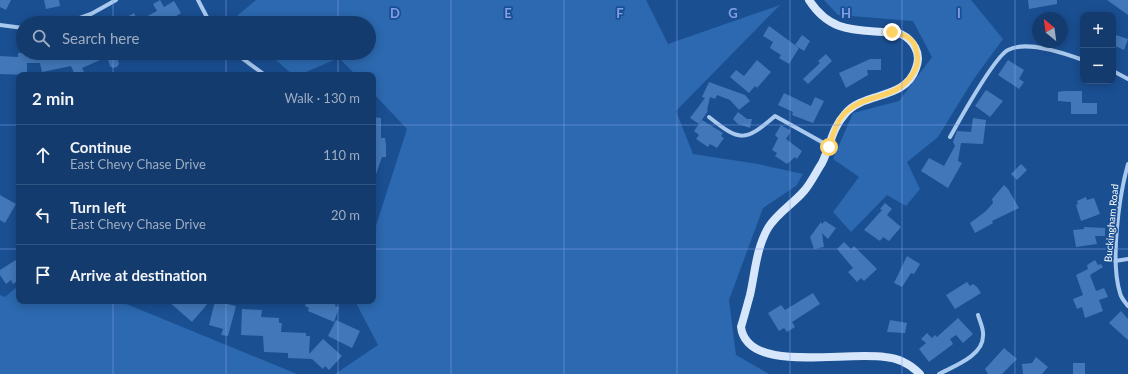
<!DOCTYPE html>
<html lang="en">
<head>
<meta charset="utf-8">
<style>
	body { margin:0; font-family:Lato,sans-serif; background:#1d4273; color:#f1f3f6 }
	.controls { position:absolute; right:12px; top:12px; display:grid; overflow:hidden; border-radius:8px; box-shadow:0 2px 10px #0003 }
	.controls button { width:36px; height:36px; display:grid; place-items:center; padding:0; border:0; border-bottom:1px solid #335581; background:#143b6e; color:#f1f3f6; font:20px sans-serif }
	.compass { position:absolute; left:1032px; top:12px; width:36px; height:36px; border-radius:50%; background:#143b6e; box-shadow:0 2px 10px #0003; rotate:331deg }
	.stop { position:absolute; width:12px; height:12px; margin:-9px; border:3px solid #ffd267; border-radius:50%; background:#fff }
	.stop.end { background:#ffd267; border-color:#fff; box-shadow:0 1px 4px #0008 }
	.list { margin:0; padding:0; list-style:none }
	h2 { display:flex; justify-content:space-between; align-items:center; height:52px; margin:0; padding:0 16px; font-size:17px }
	h2 small { font-size:13px; font-weight:400; color:#9dadc2 }
	.list li { display:grid; grid-template-columns:26px 1fr auto; gap:12px; align-items:center; box-sizing:border-box; height:60px; padding:0 16px; border-top:1px solid #335581 }
	.list b { display:block; font-size:15px; white-space:nowrap }
	.list p { margin:0; font-size:13px; white-space:nowrap; color:#9dadc2 }
	.list em { font-size:13px; font-style:normal; color:#9dadc2 }
	.icon { flex:none; width:22px; height:22px; fill:none; stroke:currentColor; stroke-width:2; stroke-linecap:round; stroke-linejoin:round }
	.map { position:relative; flex:none; width:1128px; height:374px; overflow:hidden }
	.search { position:absolute; background:#143b6e; box-shadow:0 2px 10px #0003; left:16px; top:16px; width:360px; height:44px; display:flex; align-items:center; gap:10px; box-sizing:border-box; padding:0 14px; border-radius:22px; color:#9dadc2; font-size:15px }
	.panel { position:absolute; background:#143b6e; box-shadow:0 2px 10px #0003; left:16px; top:72px; width:360px; height:232px; border-radius:8px }
	.map>svg:first-child { display:block }
	.green { fill:#2c69b0 }
	.building { fill:#4278b9 }
	.lines { fill:none; stroke-linecap:round; stroke-linejoin:round }
	.street { stroke:#a9c9ef; stroke-width:4 }
	.secondary { stroke:#d7e7fb; stroke-width:8 }
	.route { stroke:#ffd267; stroke-width:5 }
	.grid { fill:none; stroke:#839eea; stroke-width:1; stroke-opacity:0.55 }
	.labels { text-anchor:middle; stroke-width:3.5; stroke-linejoin:round; paint-order:stroke }
	.street-label { font-size:10px; fill:#fff; stroke:#1a4f92 }
	.grid-label { font-size:13px; text-anchor:middle; font-weight:bold; fill:#839eea; stroke:#1a4f92; stroke-width:3.5; stroke-linejoin:round; paint-order:stroke }
</style>
</head>
<body>
<div class="map">
<svg width="1128" height="374" viewBox="0 0 1128 374">
	<rect width="100%" height="100%" fill="#1a4f92"/>
	<g class="green">
		<polygon points="256,0 646,0 668,44 780,5 676,111 693,154 758,164 803,174 796,186 763,208 729,300 736,355 769,374 335,374 378,345 355,301 373,301 373,235 407,129 373,93 373,75 356,75 339,58 299,75 293,75 268,53 369,53 369,23 234,23 232,20"/>
		<polygon points="824,0 971,0 1003,39 973,80 938,137 907,162 920,189 906,206 887,195 851,232 833,212 859,177 833,159 853,113 899,101 932,57 913,21 838,15"/>
		<polygon points="19,285 19,301 119,301 297,374 0,374 0,295 5,297"/>
	</g>
	<g class="building">
		<polygon points="0,0 11,0 6,10 0,7"/>
		<polygon points="44,0 59,0 60,6 46,9"/>
		<polygon points="160,0 164,7 174,1 181,13 165,23 127,23 125,18 134,13 138,21 157,11 153,4"/>
		<polygon points="1028,0 1057,0 1057,4 1029,9"/>
		<polygon points="1107,0 1128,0 1128,15"/>
		<polygon points="769,26 799,48 789,64 779,58 781,55 770,48 773,42 763,36"/>
		<polygon points="1113,34 1128,39 1124,50 1113,45"/>
		<polygon points="802,35 810,41 804,51 795,45"/>
		<polygon points="18,53 30,53 30,59 51,53 116,53 119,64 117,67 113,68 110,66 107,57 82,68 84,72 75,75 71,66 42,72 40,63 27,63 27,75 0,74 0,56 18,57"/>
		<polygon points="826,54 832,61 808,84 803,79 820,63 818,61"/>
		<polygon points="870,59 881,59 881,70 867,70 868,75 846,88 839,73"/>
		<polygon points="757,60 771,72 757,88 755,86 749,93 730,77 736,70 744,76"/>
		<polygon points="1008,60 1024,70 1019,79 1024,82 1019,89 998,75"/>
		<polygon points="709,82 745,95 750,101 739,110 730,100 717,95 715,99 710,97 707,110 708,111 699,124 690,118 705,98 702,97"/>
		<polygon points="986,90 1003,101 990,117 975,106"/>
		<polygon points="1064,91 1082,91 1082,103 1097,103 1097,114 1071,114 1071,102 1058,101 1058,92"/>
		<polygon points="784,93 811,106 815,97 824,101 813,123 792,115 793,112 778,105"/>
		<polygon points="738,112 747,119 752,119 750,128 738,124 733,119"/>
		<polygon points="373,117 381,118 381,138 385,138 386,145 386,157 382,157 374,180"/>
		<polygon points="973,118 986,120 983,144 961,143 958,161 962,163 948,188 921,171 929,158 944,166 955,146 953,142 957,131 971,132"/>
		<polygon points="702,120 723,133 721,136 724,138 717,148 710,144 708,147 696,139 699,135 694,131"/>
		<polygon points="781,125 791,131 786,139 802,151 797,159 795,157 787,164 775,156 777,153 772,150 778,138 775,135"/>
		<polygon points="1021,164 1027,170 1017,180 1011,174"/>
		<polygon points="1004,185 1008,189 1019,208 992,221 993,223 975,233 970,223 986,211 993,203 992,199"/>
		<polygon points="0,195 16,204 5,223 0,220"/>
		<polygon points="1086,197 1087,200 1094,198 1100,214 1081,221 1076,205 1078,204 1077,201"/>
		<polygon points="885,203 892,209 887,215 901,227 889,241 883,237 880,241 864,230 882,210 880,209"/>
		<polygon points="825,221 836,228 828,239 822,233 824,247 814,249 810,237 821,222 822,224"/>
		<polygon points="1084,227 1105,228 1105,236 1095,236 1097,244 1076,247 1073,230 1084,229"/>
		<polygon points="844,242 851,249 854,246 877,269 864,281 861,278 857,282 848,272 853,268 837,249"/>
		<polygon points="907,256 920,264 914,274 911,273 902,287 894,283"/>
		<polygon points="19,258 19,280 13,284 11,280 6,284 0,275 0,270"/>
		<polygon points="1095,260 1098,265 1101,264 1103,267 1090,275 1096,291 1104,288 1108,297 1099,300 1103,311 1085,318 1082,307 1077,309 1073,299 1083,295 1076,275 1088,269 1087,265"/>
		<polygon points="967,282 970,286 973,284 977,287 981,293 955,309 946,295"/>
		<polygon points="813,293 820,304 792,322 795,327 787,332 784,328 779,331 768,313 781,305 785,310"/>
		<polygon points="168,301 210,301 192,322"/>
		<polygon points="215,301 236,306 228,336 221,335 223,329 209,325"/>
		<polygon points="307,301 331,301 336,303 335,306 339,307 334,322 308,311 309,308 305,306"/>
		<polygon points="242,309 262,310 261,317 279,318 279,323 282,323 281,332 306,333 306,336 310,336 309,354 323,339 342,356 329,370 325,366 323,369 312,359 288,358 288,353 264,352 263,336 241,335"/>
		<polygon points="1121,311 1128,319 1128,340 1109,323"/>
		<polygon points="958,318 973,334 963,343 956,335 950,339 953,344 929,362 919,349 926,343 921,339 927,333 932,338 935,335 937,337"/>
		<polygon points="336,320 360,331 352,348 328,336"/>
		<polygon points="890,320 907,323 905,333 887,332"/>
		<polygon points="1004,348 1017,359 1002,374 988,374 985,369"/>
		<polygon points="1036,357 1048,367 1042,374 1023,374 1022,364 1032,363"/>
		<rect x="1073" y="363" width="12" height="11"/>
	</g>
	<g class="lines">
		<g class="street">
			<polyline points="198,0 210,23"/>
			<polyline points="66,23 91,14 116,0"/>
			<polyline points="0,25 23,28"/>
			<polyline points="235,53 265,75"/>
			<polyline points="1113,71 1128,79"/>
			<path d="M709,117C740,142 745,142 775,116L829,146"/>
			<path d="M950,137C959,121 994,57 1008,50C1027,40 1064,53 1083,60"/>
			<path d="M1128,164C1119,196 1110,261 1120,293C1121,298 1125,302 1128,306"/>
			<polyline points="1115,261 1128,259"/>
			<path d="M939,374C954,366 983,356 983,336C984,329 980,322 978,315"/>
		</g>
		<path class="secondary" d="M809,0C833,37 861,28 901,34C913,40 922,53 916,68C905,101 864,91 845,114C832,128 830,147 822,163C816,172 811,183 804,191C793,204 777,213 768,228C756,249 755,273 750,295C747,306 744,317 741,327C747,374 842,351 885,357C898,358 911,365 920,374"/>
	</g>
	<g class="lines">
		<path class="route" d="M829,147C833,134 837,120 847,111C869,92 897,101 914,72C919,64 918,54 915,46C911,36 901,34 892,32"/>
	</g>
	<path class="grid" d="M113,0V23M226,0V23M338,0V23M451,0V374M564,0V374M677,0V374M790,0V374M902,0V374M1015,0V374M113,53V75M226,53V75M338,53V75M0,125H19M373,125H1128M0,249H19M373,249H1128M113,301V374M226,301V374M338,301V374"/>
	<g class="labels">
		<g class="street-label">
			<text transform="translate(1111 223) rotate(-85)" y="4">Buckingham Road</text>
		</g>
	</g>
	<g class="grid-label">
		<text x="395" y="18">D</text>
		<text x="508" y="18">E</text>
		<text x="620" y="18">F</text>
		<text x="733" y="18">G</text>
		<text x="846" y="18">H</text>
		<text x="959" y="18">I</text>
	</g>
</svg>
<div class="controls">
<button>+</button>
<button>−</button>
</div>
<svg class="compass" viewBox="-18 -18 36 36"><path d="M0-13l5 13h-10z" fill="#e53935"/><path d="M0 13l5-13h-10z" fill="#9dadc2"/></svg>
<div class="stop" style="left:829px;top:147px"></div>
<div class="stop end" style="left:892px;top:32px"></div>
<div class="search"><svg class="icon" aria-label="search" viewBox="0 0 24 24"><circle cx="10" cy="10" r="6"/><path d="M15 15l6 6"/></svg>Search here</div>
<section class="panel">
<h2>2 min<small>Walk · 130 m</small></h2>
<ul class="list">
<li><svg class="icon" aria-label="ahead" viewBox="0 0 24 24"><path d="M12 20V5M6 11l6-6 6 6"/></svg><div><b>Continue</b><p>East Chevy Chase Drive</p></div><em>110 m</em></li>
<li><svg class="icon" aria-label="left" viewBox="0 0 24 24"><path d="M17 20v-9H6M10 6l-5 5 5 5"/></svg><div><b>Turn left</b><p>East Chevy Chase Drive</p></div><em>20 m</em></li>
<li><svg class="icon" aria-label="arrive" viewBox="0 0 24 24"><path d="M6 21V4h12l-3 4 3 4H6"/></svg><div><b>Arrive at destination</b></div></li>
</ul>
</section>
</div>
</body>
</html>
